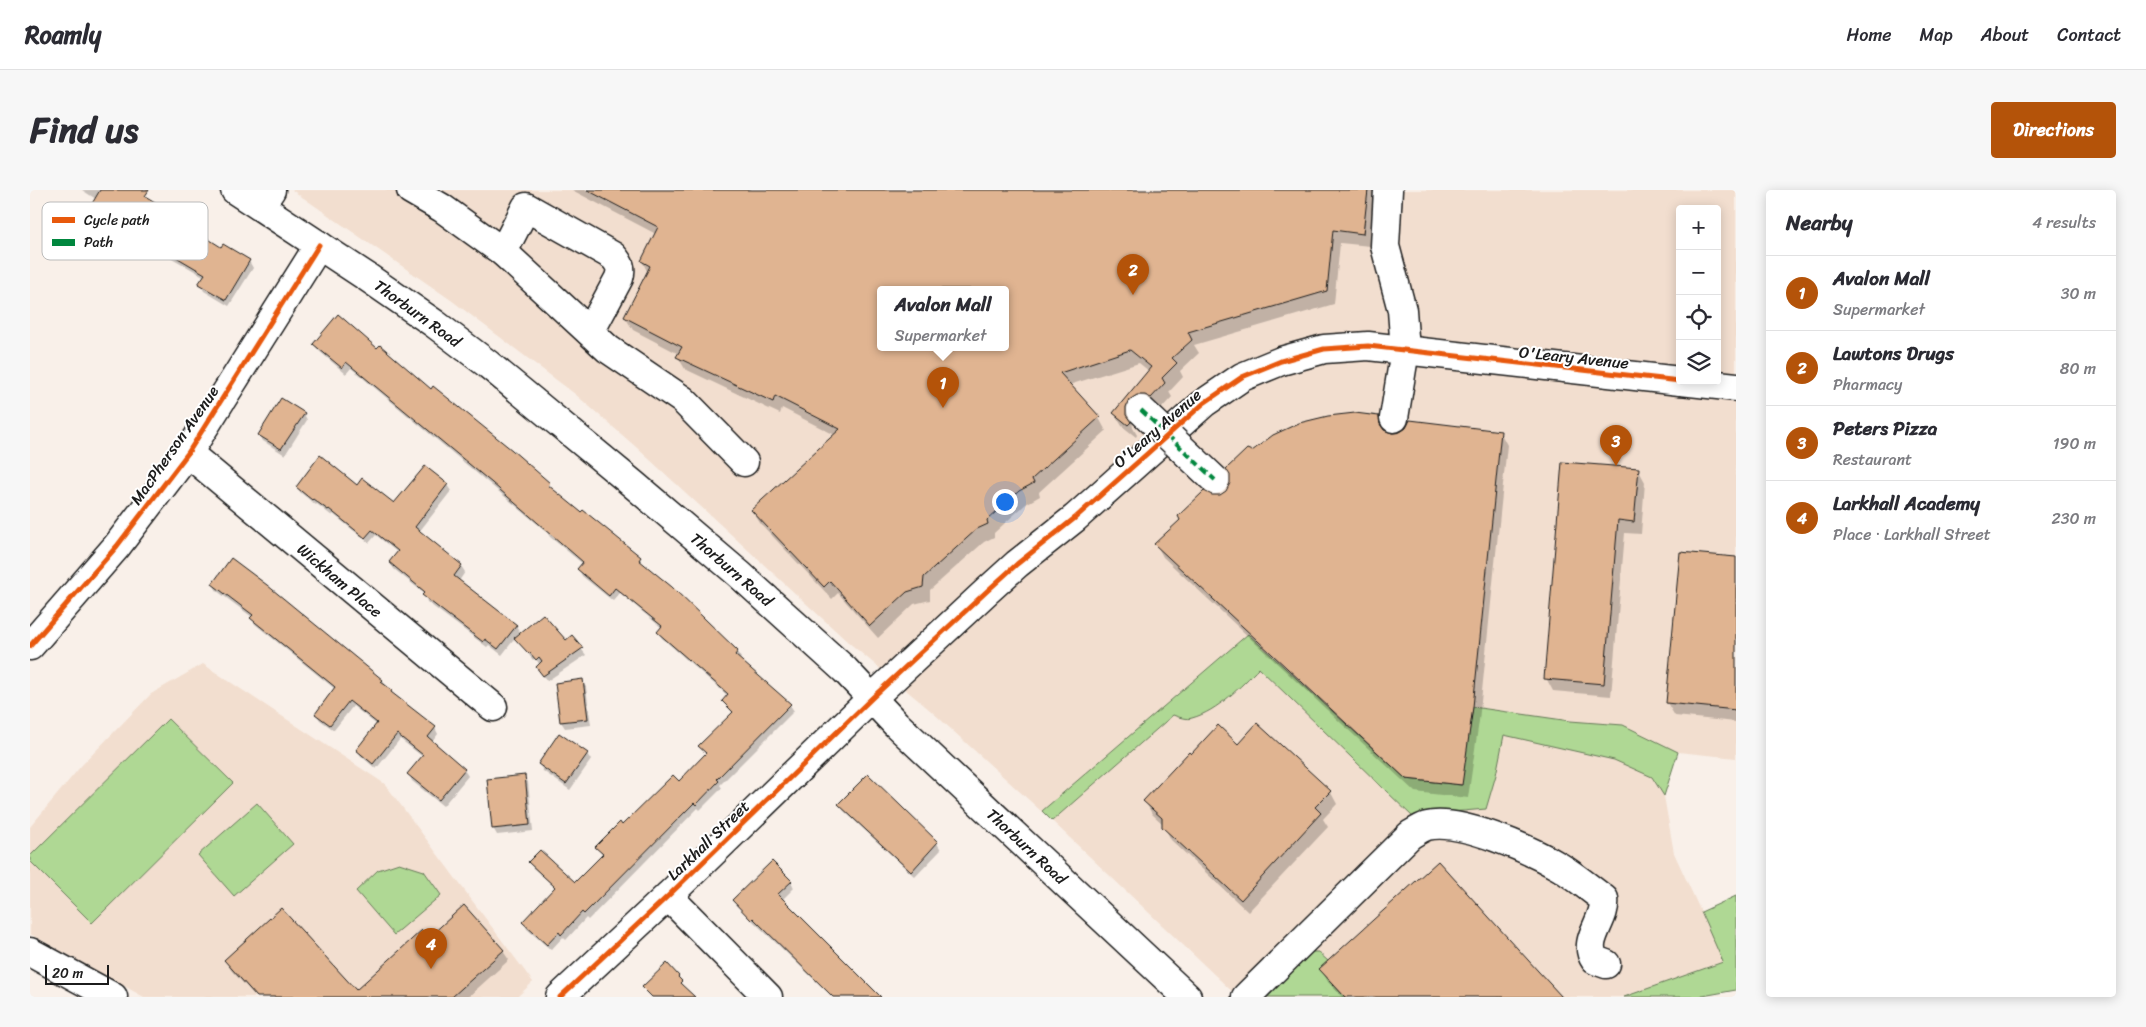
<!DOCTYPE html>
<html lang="en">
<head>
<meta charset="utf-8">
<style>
	body { margin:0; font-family:Sriracha,sans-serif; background:#f7f7f7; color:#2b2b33 }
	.controls { position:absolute; right:15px; top:15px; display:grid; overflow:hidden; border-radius:5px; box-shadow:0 2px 12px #0003 }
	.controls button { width:45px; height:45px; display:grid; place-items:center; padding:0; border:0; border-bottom:1px solid #e1e1e2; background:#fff; color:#2b2b33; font:25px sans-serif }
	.scale { position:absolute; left:15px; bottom:12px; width:64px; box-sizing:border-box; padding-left:5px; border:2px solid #1c1c1c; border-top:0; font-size:14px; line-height:18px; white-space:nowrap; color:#1c1c1c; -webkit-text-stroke:4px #fff; paint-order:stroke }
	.you { position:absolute; left:974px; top:311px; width:18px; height:18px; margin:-12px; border:4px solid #fff; border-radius:50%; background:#1a73e8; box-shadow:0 0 0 8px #1a73e833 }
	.badge { display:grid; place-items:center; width:32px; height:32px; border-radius:50%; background:#b45309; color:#fff; font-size:16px; font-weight:700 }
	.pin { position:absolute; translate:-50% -41px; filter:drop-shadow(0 1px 2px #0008) }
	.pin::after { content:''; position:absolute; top:26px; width:18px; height:15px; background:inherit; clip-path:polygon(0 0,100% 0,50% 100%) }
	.popup { position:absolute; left:847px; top:96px; width:132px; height:65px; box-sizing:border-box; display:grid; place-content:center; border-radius:5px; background:#fff; filter:drop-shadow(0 1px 4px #0005); font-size:16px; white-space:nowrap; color:#7c7c81 }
	.popup b { font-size:19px; color:#2b2b33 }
	.popup::after { content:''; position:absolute; left:50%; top:100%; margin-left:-10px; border:10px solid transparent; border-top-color:#fff }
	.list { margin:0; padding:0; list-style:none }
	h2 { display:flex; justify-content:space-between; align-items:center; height:65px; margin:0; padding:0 20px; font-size:21px }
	h2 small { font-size:16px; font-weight:400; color:#7c7c81 }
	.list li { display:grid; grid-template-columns:32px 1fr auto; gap:15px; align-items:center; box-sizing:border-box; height:75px; padding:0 20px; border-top:1px solid #e1e1e2 }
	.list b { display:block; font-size:19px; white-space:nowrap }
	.list p { margin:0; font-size:16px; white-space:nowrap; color:#7c7c81 }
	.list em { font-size:16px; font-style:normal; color:#7c7c81 }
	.icon { flex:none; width:28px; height:28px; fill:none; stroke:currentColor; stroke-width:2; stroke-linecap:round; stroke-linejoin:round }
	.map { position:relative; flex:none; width:1706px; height:807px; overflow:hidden; border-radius:5px }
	header { display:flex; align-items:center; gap:30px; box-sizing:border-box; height:70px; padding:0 25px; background:#fff; border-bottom:1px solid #e1e1e2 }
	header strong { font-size:24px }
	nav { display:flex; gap:28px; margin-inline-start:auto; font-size:18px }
	.intro { display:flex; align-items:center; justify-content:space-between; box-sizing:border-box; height:120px; padding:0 30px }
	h1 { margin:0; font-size:35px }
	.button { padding:12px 22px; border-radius:5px; background:#b45309; color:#fff; font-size:18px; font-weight:700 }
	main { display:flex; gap:30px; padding:0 30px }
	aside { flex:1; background:#fff; border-radius:5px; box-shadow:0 2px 12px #0003 }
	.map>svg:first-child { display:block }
	.built { fill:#f2decf; fill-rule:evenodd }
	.green { fill:#afd894; stroke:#667a58 }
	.shadow { fill:#0003; fill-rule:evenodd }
	.building { fill:#e0b491; stroke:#1c1c1c; fill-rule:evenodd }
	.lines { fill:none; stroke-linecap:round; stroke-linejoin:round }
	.minor-casing { stroke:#1c1c1c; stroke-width:31 }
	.major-casing { stroke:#1c1c1c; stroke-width:31 }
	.minor { stroke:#fff; stroke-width:28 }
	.major { stroke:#fff; stroke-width:28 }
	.minor-bridge-casing { stroke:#1c1c1c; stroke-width:31; stroke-linecap:butt }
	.minor-bridge { stroke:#fff; stroke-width:28 }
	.quiet { stroke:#00873e; stroke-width:4; stroke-dasharray:8 4; stroke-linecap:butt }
	.cycleway-casing { stroke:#fff; stroke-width:8 }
	.cycleway { stroke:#e8590c; stroke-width:5 }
	.labels { text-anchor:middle; stroke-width:4; stroke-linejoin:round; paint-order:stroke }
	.street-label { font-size:16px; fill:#1c1c1c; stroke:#fff }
	.key { fill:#fff; stroke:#bbb; stroke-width:1 }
	.key-label { font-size:14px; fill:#1c1c1c }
</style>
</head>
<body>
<header>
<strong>Roamly</strong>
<nav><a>Home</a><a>Map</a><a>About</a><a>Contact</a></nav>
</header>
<div class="intro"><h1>Find us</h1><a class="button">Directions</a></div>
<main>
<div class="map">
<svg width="1706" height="807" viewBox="0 0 1706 807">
	<rect width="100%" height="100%" fill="#f9f0e9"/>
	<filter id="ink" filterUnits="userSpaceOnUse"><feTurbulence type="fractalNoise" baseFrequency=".02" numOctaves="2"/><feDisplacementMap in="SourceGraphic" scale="10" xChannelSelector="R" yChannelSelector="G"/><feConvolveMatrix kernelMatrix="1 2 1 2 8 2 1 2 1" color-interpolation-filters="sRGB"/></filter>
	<g filter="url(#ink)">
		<g class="built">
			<path d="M262,0H1706V568L1648,562L1634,606L1644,663L1671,722L1706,706V800L1667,807H1208L1022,631L900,520L818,452L606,257L545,204L421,110ZM1650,19H1687V191H1650ZM850,99H976V157H850Z"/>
			<polygon points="173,474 355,594 503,792 487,807 114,807 0,744 0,637 51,576 121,504"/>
		</g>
		<g class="green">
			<path d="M1218,444L1376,589L1431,595L1443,517L1540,531L1593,535L1648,562L1634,606L1622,587L1584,570L1474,545L1466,585L1456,619L1398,624L1385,629L1229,478C1211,496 1188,521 1162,528C1157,530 1148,527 1143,525L1022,631L1012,621Z"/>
			<polygon points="138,529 203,593 62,733 0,671 0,666"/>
			<polygon points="227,613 263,654 204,706 168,665"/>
			<polygon points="369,673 394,681 411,705 364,745 326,701 348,680"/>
			<polygon points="1706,706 1706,800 1667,807 1594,807 1693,772 1671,722"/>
			<polygon points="1281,762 1288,762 1298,771 1290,779 1315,807 1233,807"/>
		</g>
		<g class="shadow">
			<polygon points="52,0 106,0 162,36 166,43 192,59 219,71 223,78 199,116 174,101 170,94 175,87 65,24 61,17 66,9"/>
			<path d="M542,0H1346L1340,56L1310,53L1304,114L1164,155L1169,163L1150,181L1153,187L1139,202L1142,207L1129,221L1102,230L1103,238L1107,245L1106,247L1092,236L1084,223L1119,181L1109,173L1039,195L1069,228L1076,241L1009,302L1010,306L996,314L964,343V347L954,352L900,400V410L884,414L848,448L808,403L802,409L730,333L722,320L805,245L752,218L750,224L655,179L648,167L649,164L603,140L595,127L618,83L612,71L626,44ZM850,99H976V157H850Z"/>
			<polygon points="284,154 348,159 519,293 523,300 610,368 613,375 707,462 711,468 709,470 760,515 764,521 690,595 692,598 670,620 668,618 558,730 556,728 536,750 533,747 521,760 497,739 494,732 526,698 503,678 500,672 545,694 573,666 567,657 649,593 676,565 670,556 703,523 693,512 698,506 632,448 628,442 632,438 590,403 583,411 552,386 549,379 553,374 520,347 517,342 321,178 316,184 288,160"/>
			<polygon points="274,224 277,230 255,265 233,251 229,245"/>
			<polygon points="1348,227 1356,242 1362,245 1470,242 1477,255 1449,531 1438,608 1385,602 1133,367 1126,354 1182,307 1190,306 1197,302 1202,293 1201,285 1222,262"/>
			<polygon points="395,278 417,295 421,301 389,342 431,376 435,382 429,391 486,436 490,442 472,465 459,455 457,457 397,412 395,404 364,379 360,373 368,363 346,345 339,353 303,324 302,326 287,314 286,315 271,303 267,297 327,296 364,315"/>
			<polygon points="1608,279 1615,292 1611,344 1595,343 1581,506 1523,501 1516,488"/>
			<polygon points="1706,368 1706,532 1645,526 1637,513"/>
			<polygon points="183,394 352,490 364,505 405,538 408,544 402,552 434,580 438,586 413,616 382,591 379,584 393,567 370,549 346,579 331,566 327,560 347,535 323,516 304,540 290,530 286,524 305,499 225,434 222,427 187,401"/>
			<polygon points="542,447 556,465 517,491 511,483 510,475 505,468 503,470 486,448 536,452"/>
			<polygon points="552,491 556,497 561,535 535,538 531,532"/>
			<polygon points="557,564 561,570 540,600 513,581 509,574"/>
			<polygon points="1161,566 1300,601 1307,614 1293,629 1298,637 1218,722 1141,650 1133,634 1122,624 1115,611"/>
			<polygon points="494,586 498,592 503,641 467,645 463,638"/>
			<polygon points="838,586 907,653 911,660 885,687 813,620 809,614"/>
			<polygon points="761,691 764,698 752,710 849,807 803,807 707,716 703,710"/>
			<polygon points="399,749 473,761 479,770 438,807 226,807 201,780 195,770 326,802"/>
			<polygon points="1291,779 1509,807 1312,807 1298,792"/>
		</g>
		<g class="building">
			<polygon points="70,0 119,0 115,6 163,35 161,38 191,57 193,54 220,70 196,110 168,94 175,84 97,38 95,40 60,17"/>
			<path d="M557,0H1338L1333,44L1303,40L1297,101L1158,142L1162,150L1142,168L1147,173L1132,188L1135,193L1121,208L1115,205H1107L1099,210L1096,217V225L1101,232L1098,235L1083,223L1121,177L1100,160L1030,183L1070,227L1002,289L1004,293L989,301L957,330L958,334L947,339L894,387L893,397L877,402L840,436L800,391L794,397L721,320L810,239L745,206L743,212L646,167L652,157L594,127L620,76L611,71L628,37ZM850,99H976V157H850Z"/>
			<polygon points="308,124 347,158 350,155 401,199 403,196 482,260 520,293 518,295 551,322 553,320 611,367 609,370 642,397 708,461 705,465 761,514 687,589 689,591 666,615 664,613 554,724 552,722 531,745 529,742 517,755 492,732 525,697 498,672 510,660 545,692 573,664 565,657 590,632 592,635 643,585 649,591 676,563 668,556 703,522 692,511 698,504 627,442 632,436 585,398 579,406 547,379 553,372 462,293 316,172 312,178 283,154"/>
			<polygon points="251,208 275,223 251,259 228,245"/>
			<polygon points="1325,223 1349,226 1350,234 1354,240 1362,243 1370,242 1376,238 1380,230 1471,241 1443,517 1432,595 1376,589 1124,354 1150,330 1148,326 1174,301 1182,305 1190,305 1196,301 1200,293 1200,285 1196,279 1217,259 1222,261 1243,245 1269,233 1298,226"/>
			<polygon points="290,265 327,295 332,288 364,313 395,276 418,294 385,337 432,375 424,386 487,435 468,459 455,449 453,452 392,405 395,402 359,372 368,361 342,340 335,348 299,319 298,320 283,309 282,310 266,297"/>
			<polygon points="1532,272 1609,278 1604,332 1588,330 1574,494 1514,489"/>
			<polygon points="1650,362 1706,367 1706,520 1636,513"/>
			<polygon points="201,368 237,395 353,490 351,492 362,500 361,502 406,537 398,547 435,579 409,610 377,584 393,565 367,544 343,574 326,560 347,533 319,511 300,535 285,524 305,497 220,428 223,425 182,394"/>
			<polygon points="513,424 536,450 542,445 553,458 513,486 506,477 512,471 509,467 506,470 500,463 499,464 484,448"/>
			<polygon points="553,489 558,529 530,532 525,493"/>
			<polygon points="1227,533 1301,601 1285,617 1291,623 1211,710 1132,637 1132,628 1113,611 1159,562 1161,564 1188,535 1208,554"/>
			<polygon points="529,543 558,563 536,594 508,574"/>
			<polygon points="838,584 908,652 881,682 808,614"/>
			<polygon points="495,585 500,635 462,639 457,589"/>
			<polygon points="742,671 762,691 748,704 851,807 803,807 723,728 721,730 702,710"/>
			<polygon points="1408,671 1508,781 1532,807 1315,807 1289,779"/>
			<polygon points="434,715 474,760 422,807 227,807 194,770 251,718 326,800 392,740 399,747"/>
			<polygon points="637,773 649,786 648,787 652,791 650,793 665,807 622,807 612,797"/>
		</g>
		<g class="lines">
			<defs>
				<g id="minor">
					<polyline points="381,0 412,18 473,62 578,159 653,210 714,272"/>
					<polyline points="1358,0 1355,56 1372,120 1375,160 1364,228"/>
					<polyline points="230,16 241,0"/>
					<path d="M473,62L496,17L583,66C590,74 592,78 589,88L560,142"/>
					<polyline points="1651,191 1706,197"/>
					<polyline points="158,263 463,517"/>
					<polyline points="0,456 87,356 158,263 289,55"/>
					<polyline points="638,706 738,807"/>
					<polyline points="0,762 83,807"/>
					<polyline points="530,807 638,706 842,508 956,402 987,374 1045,328 1174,213 1212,187 1251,171 1294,159 1338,156 1650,191"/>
					<path d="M1216,807L1380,645C1385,642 1391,638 1397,636C1430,628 1501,660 1530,677C1545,686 1559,698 1574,709C1577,730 1551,750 1565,770L1576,774"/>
				</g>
				<polyline id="major" points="205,0 337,87 405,134 459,175 603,294 709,384 815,480 866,534 1157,807"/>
			</defs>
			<use href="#minor" class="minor-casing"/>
			<use href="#major" class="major-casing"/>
			<use href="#minor" class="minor"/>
			<use href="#major" class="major"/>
			<defs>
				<polyline id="minor-bridge" points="1111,220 1185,290"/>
			</defs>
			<use href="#minor-bridge" class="minor-bridge-casing"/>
			<use href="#minor-bridge" class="minor-bridge"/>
			<polyline class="quiet" points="1111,220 1185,290"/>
			<defs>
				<g id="cycleway">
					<polyline points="0,456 87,356 158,263 289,55"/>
					<polyline points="530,807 638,706 842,508 956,402 987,374 1045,328 1174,213 1212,187 1251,171 1294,159 1338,156 1650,191"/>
				</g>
			</defs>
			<use href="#cycleway" class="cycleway-casing"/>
			<use href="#cycleway" class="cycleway"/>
		</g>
	</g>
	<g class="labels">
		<g class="street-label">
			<text transform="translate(388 123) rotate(36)" y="6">Thorburn Road</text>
			<text transform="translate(1544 167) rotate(6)" y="6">O'Leary Avenue</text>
			<text transform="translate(1127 238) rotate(-41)" y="6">O'Leary Avenue</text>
			<text transform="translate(144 255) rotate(-55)" y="6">MacPherson Avenue</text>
			<text transform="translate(702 379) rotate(41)" y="6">Thorburn Road</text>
			<text transform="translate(310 390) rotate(40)" y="6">Wickham Place</text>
			<text transform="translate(678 650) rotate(-44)" y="6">Larkhall Street</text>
			<text transform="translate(997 656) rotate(43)" y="6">Thorburn Road</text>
		</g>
	</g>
	<rect x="12" y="12" width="166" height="58" rx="8" class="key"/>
	<rect x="22" y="27" width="23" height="6" fill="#e8590c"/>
	<rect x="22" y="49" width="23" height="7" fill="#00873e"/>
	<g class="key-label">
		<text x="54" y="35">Cycle path</text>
		<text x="54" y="57">Path</text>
	</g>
</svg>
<div class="controls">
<button>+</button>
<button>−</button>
<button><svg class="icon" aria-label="locate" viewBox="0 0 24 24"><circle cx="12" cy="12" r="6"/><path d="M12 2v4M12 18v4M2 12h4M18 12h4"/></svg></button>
<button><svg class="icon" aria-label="layers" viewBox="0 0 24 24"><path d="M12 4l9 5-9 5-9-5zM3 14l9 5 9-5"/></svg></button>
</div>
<div class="scale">20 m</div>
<div class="you"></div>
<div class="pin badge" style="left:913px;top:218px">1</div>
<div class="popup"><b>Avalon Mall</b>Supermarket</div>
<div class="pin badge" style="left:1103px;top:105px">2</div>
<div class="pin badge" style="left:1586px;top:276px">3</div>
<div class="pin badge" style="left:401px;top:779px">4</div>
</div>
<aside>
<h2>Nearby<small>4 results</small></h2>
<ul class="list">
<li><span class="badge">1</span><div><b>Avalon Mall</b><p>Supermarket</p></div><em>30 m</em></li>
<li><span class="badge">2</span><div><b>Lawtons Drugs</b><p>Pharmacy</p></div><em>80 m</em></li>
<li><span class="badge">3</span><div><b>Peters Pizza</b><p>Restaurant</p></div><em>190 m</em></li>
<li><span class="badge">4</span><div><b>Larkhall Academy</b><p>Place · Larkhall Street</p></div><em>230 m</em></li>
</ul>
</aside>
</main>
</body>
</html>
